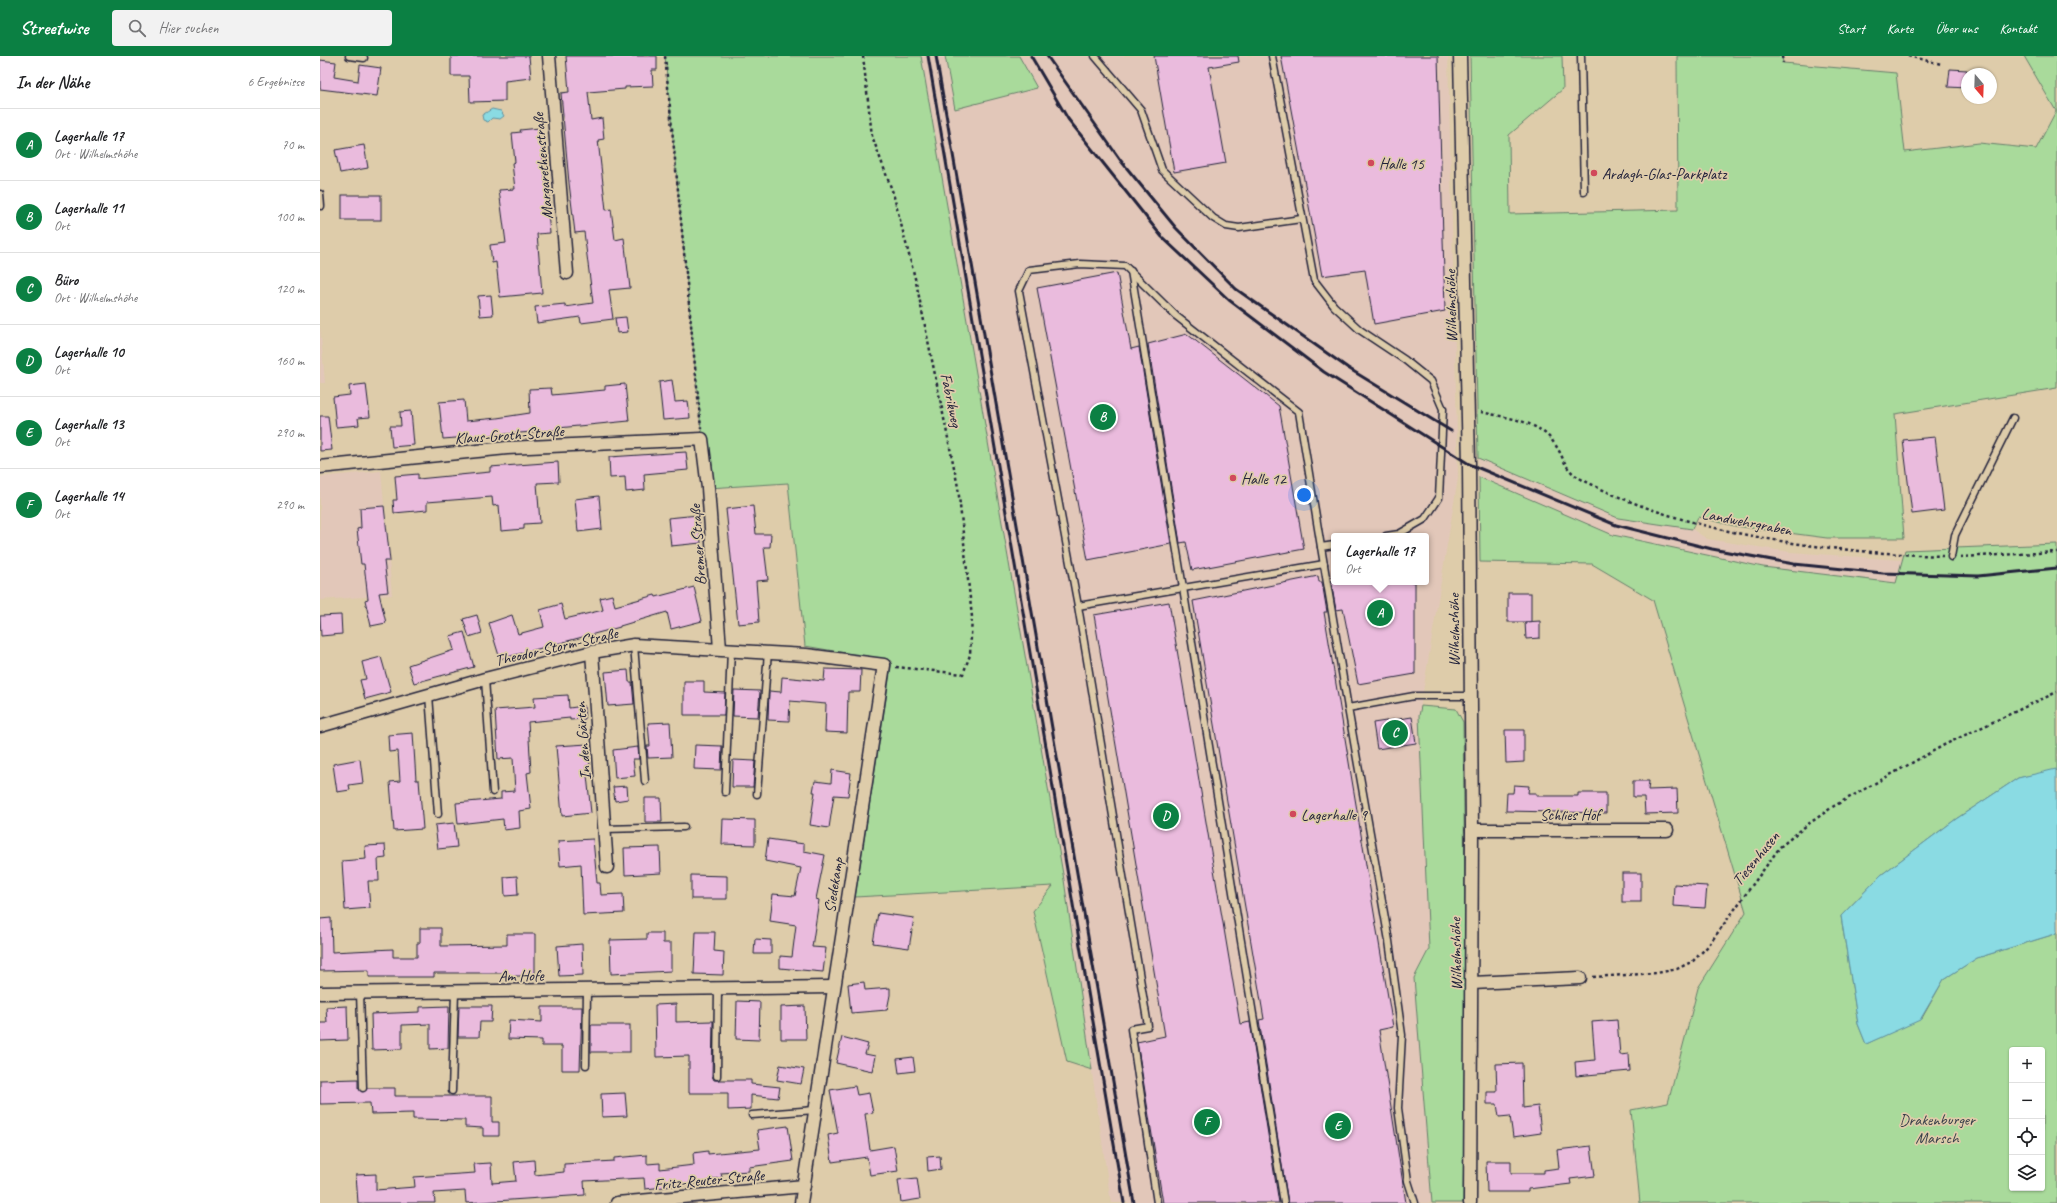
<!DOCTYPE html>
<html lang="de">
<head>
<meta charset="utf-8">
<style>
	body { margin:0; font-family:Caveat,sans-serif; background:#f2f2f2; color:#202124 }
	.controls { position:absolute; right:12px; bottom:12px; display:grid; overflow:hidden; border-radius:4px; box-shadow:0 1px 3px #0004 }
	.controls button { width:36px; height:36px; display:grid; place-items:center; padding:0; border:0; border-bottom:1px solid #e0e0e0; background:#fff; color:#202124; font:20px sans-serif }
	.compass { position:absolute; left:1641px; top:12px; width:36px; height:36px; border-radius:50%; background:#fff; box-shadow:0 1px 3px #0004; rotate:161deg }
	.you { position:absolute; left:984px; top:439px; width:14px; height:14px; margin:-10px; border:3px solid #fff; border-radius:50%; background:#1a73e8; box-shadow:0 0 0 6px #1a73e833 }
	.badge { display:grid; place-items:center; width:26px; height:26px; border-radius:50%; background:#0b8043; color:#fff; font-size:13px; font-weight:700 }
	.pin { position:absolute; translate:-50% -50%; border:2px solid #fff; box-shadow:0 1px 4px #0006 }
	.popup { position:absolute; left:1011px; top:477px; width:98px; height:52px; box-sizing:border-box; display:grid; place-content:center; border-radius:4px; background:#fff; filter:drop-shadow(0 1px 3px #0005); font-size:13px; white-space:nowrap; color:#757577 }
	.popup b { font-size:15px; color:#202124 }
	.popup::after { content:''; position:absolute; left:50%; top:100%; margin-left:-8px; border:8px solid transparent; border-top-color:#fff }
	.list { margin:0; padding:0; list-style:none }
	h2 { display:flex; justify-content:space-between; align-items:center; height:52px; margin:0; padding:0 16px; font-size:17px }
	h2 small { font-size:13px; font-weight:400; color:#757577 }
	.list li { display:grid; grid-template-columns:26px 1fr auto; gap:12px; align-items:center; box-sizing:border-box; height:72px; padding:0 16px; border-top:1px solid #e0e0e0 }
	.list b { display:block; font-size:15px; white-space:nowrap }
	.list p { margin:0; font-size:13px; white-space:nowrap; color:#757577 }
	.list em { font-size:13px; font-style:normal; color:#757577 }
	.icon { flex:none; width:22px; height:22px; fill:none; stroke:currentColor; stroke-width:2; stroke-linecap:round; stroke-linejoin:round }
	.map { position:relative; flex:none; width:1737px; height:1147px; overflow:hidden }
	header { display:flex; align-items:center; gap:24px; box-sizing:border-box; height:56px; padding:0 20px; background:#0b8043; color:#fff }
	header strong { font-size:19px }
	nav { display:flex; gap:22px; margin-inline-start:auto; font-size:14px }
	.search { width:280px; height:36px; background:#f2f2f2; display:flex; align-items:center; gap:10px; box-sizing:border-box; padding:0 14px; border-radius:4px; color:#757577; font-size:15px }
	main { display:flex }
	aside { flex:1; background:#fff }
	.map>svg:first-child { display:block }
	.built { fill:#e2c7b9; fill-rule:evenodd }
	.green { fill:#a9da9b; stroke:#667e6b; fill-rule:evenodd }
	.water { fill:#8adbe3; stroke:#6091a0 }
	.building { fill:#eabbdd; stroke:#22223b }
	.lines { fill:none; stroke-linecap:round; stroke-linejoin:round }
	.lane-casing { stroke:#22223b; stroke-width:9 }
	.street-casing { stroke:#22223b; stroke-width:15 }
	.path { stroke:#22223b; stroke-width:2.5; stroke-dasharray:3 3; stroke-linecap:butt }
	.lane { stroke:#deccaa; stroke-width:6 }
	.street { stroke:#deccaa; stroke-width:12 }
	.rail { stroke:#22223b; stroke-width:3 }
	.poi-dot { fill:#d1495b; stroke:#deccaa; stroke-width:1.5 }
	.labels { text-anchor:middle; stroke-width:3.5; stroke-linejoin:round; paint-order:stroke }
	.poi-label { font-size:16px; fill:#22223b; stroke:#deccaa; text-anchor:start }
	.street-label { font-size:16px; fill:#22223b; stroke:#deccaa }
	.park-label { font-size:16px; fill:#363e49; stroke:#deccaa }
</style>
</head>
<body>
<header>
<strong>Streetwise</strong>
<div class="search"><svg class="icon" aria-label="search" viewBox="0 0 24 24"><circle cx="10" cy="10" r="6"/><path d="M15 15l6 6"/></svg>Hier suchen</div>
<nav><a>Start</a><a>Karte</a><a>Über uns</a><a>Kontakt</a></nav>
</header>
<main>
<aside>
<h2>In der Nähe<small>6 Ergebnisse</small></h2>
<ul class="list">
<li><span class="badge">A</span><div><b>Lagerhalle 17</b><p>Ort · Wilhelmshöhe</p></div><em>70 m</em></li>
<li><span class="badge">B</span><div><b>Lagerhalle 11</b><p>Ort</p></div><em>100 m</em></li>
<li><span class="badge">C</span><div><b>Büro</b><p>Ort · Wilhelmshöhe</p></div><em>120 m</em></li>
<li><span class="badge">D</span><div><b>Lagerhalle 10</b><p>Ort</p></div><em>160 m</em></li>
<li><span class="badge">E</span><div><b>Lagerhalle 13</b><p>Ort</p></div><em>290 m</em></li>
<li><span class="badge">F</span><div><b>Lagerhalle 14</b><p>Ort</p></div><em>290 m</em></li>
</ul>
</aside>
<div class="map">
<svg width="1737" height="1147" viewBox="0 0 1737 1147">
	<rect width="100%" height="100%" fill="#deccaa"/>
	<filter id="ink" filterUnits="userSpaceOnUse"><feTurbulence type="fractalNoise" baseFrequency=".025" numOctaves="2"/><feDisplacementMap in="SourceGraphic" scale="8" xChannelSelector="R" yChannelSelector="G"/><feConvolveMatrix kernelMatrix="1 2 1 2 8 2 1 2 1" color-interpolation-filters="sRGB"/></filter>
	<g filter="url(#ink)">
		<g class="built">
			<path d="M601,0H625L635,53L716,32L699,0H1128L1138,422L1099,660L1109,893L1094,922L1112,1147H791L744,824ZM1014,480H1106V526H1014Z"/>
			<polygon points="0,270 5,327 0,327"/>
			<polygon points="1158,402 1298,462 1372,473 1387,483 1470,496 1582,504 1576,527 1443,511 1293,479 1159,421"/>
			<polygon points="61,415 72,539 0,544 0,421"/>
		</g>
		<g class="green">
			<polygon points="345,0 601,0 744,824 772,1014 747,1006 713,855 733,830 535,841 572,605 485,590 468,427 389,432 382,383"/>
			<polygon points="625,0 699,0 717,32 635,53"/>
			<polygon points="1150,0 1242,0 1243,33 1189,79 1190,158 1358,154 1357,0 1462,0 1463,7 1576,17 1585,96 1659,87 1716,93 1736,55 1704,0 1737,0 1737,332 1575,358 1584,482 1507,482 1415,470 1378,461 1372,473 1298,462 1158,402"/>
			<path d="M1159,421L1293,479L1443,511L1576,527L1585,494L1737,488V715L1736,714L1698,722L1636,763L1561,819L1521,860L1538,968L1546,988L1602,962L1624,923L1657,902L1735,878L1737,875V1147H1320L1311,1054L1348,1047L1378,932L1426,856L1333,544L1272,508L1160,506ZM1692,994H1722V1132H1692Z"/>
			<polygon points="1101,650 1136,653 1143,666 1146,929 1143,1147 1112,1147 1094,922 1109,893 1099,660"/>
		</g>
		<g class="water">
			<polygon points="172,53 181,55 184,60 180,63 172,62 168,66 163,64 162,59"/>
			<polygon points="1736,713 1737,875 1735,878 1657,902 1624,923 1600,964 1546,988 1538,968 1521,860 1561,819 1636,763 1698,722"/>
		</g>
		<g class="building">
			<polygon points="131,0 209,0 211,22 185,25 185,45 150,46 149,20 131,20"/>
			<polygon points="246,0 337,0 337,14 332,14 333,30 305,31 305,33 268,36 271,64 282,62 284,83 278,84 286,154 291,153 295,184 304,182 310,232 289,234 293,263 261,267 260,261 217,267 215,251 245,248 245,251 273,247 264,176 255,177 249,127 241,37 249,36"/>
			<polygon points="834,0 918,0 919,6 889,11 906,107 854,116"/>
			<polygon points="961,0 1118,0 1125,255 1054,268 1045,214 1002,220"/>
			<polygon points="0,4 16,6 14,21 38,25 40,9 61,12 57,40 0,33"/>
			<polygon points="1630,13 1647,14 1647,32 1628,31"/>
			<polygon points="220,72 226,130 228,130 230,149 227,149 230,177 217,178 222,237 180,241 176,206 172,207 170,189 186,187 179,134 195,133 192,107 195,106 192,77 201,76 200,74"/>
			<polygon points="44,89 48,112 20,117 15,94"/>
			<rect x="22" y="139" width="39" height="25"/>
			<polygon points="797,217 811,293 819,291 851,488 768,504 717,232"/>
			<polygon points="171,239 173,259 160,260 158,240"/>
			<polygon points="306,261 308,276 297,277 295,262"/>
			<polygon points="867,278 959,350 984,493 872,514 866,486 860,487 828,288"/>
			<polygon points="352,324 355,346 368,345 370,362 343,364 339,326"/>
			<polygon points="46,328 50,361 38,362 39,369 16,371 13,341 30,339 29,330"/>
			<polygon points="305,328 309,365 238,372 238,374 123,383 119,346 144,344 146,365 177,362 210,357 209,333 231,332 232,339 285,334 285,330"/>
			<polygon points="91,355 94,389 72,391 70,370 81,370 80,356"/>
			<polygon points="0,360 8,360 12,394 0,395"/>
			<polygon points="1615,381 1624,454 1592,458 1583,384"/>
			<polygon points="366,396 368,414 324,418 325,434 306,436 305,421 290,422 289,401"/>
			<polygon points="238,406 239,426 217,427 220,467 204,468 204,473 181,475 179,449 173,450 172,441 107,446 107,454 74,457 73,444 77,444 75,420 98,418 98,423 170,416 170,411"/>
			<polygon points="279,440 282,473 258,476 255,443"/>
			<polygon points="64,450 70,505 64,505 68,536 59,537 66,567 51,570 45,544 48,543 44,508 41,508 37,473 41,472 40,452"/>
			<polygon points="433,450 436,478 451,478 450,491 444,491 448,524 436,525 439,566 418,568 406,453"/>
			<polygon points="378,459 381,487 351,490 348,462"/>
			<polygon points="998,520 999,526 1002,526 1007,556 1004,556 1073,971 1059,974 1086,1147 968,1147 939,964 944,963 873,545"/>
			<polygon points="1011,526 1095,526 1095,618 1038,628 1023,553 1016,554"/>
			<polygon points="374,531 382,565 351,573 347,556 300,570 300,571 180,603 169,567 192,559 198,578 224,571 220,554 241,548 245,563 283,554 280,542 292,539 295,550 335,539 336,541"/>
			<rect x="1188" y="537" width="23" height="29"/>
			<polygon points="849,546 920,968 930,966 959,1147 843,1147 817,986 845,980 774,559"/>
			<polygon points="21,559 22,578 1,580 0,560"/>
			<polygon points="157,559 162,577 149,581 143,563"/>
			<polygon points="1220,565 1220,582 1206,583 1205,566"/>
			<polygon points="144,576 154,611 94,627 88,609 134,594 130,580"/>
			<polygon points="61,601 71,636 45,643 40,624 46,623 42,606"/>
			<polygon points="505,613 541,614 540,636 528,636 527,677 505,676 506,648 470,645 469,665 448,664 449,635 461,636 462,621 504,625"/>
			<polygon points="308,614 309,626 312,626 314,648 288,650 285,616"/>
			<polygon points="364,625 384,625 384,636 405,637 404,659 364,659"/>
			<polygon points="414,634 440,635 438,661 413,660"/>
			<polygon points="248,639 249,652 264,650 265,663 250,664 250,662 208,666 211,716 207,717 211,753 199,755 200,772 184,774 183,763 138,768 136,747 181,743 181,736 195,735 193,702 178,703 175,654 215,651 214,641"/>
			<polygon points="1092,661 1096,687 1057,693 1053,667"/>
			<polygon points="350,666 352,701 328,702 327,690 330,690 328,667"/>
			<polygon points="1185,674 1204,674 1204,706 1186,707"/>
			<polygon points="93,677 96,724 99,724 103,773 74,775 70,726 80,725 78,695 69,696 68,679"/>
			<polygon points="268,688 270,710 266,710 271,757 242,760 236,690"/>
			<polygon points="375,689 402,690 401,714 374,713"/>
			<polygon points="318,691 319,703 313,703 315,720 295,722 293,694"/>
			<polygon points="40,703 43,727 29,729 30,734 17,736 13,708"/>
			<polygon points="413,704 435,705 433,731 412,731"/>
			<polygon points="512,714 531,717 528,740 514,739 509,772 490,769 495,736 493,736 495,725 511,727"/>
			<polygon points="1313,725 1329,725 1328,734 1357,733 1358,757 1325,758 1324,741 1313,741"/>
			<polygon points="1194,729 1209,730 1208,737 1216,737 1216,740 1258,740 1258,737 1286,737 1286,757 1186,755 1187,737 1193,737"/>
			<polygon points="307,730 308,743 295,745 293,731"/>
			<polygon points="325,742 341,742 342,766 325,766"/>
			<polygon points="403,763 435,764 435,789 402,788"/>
			<polygon points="134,767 137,791 118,793 115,769"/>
			<polygon points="273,783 277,827 280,827 281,839 303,838 304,857 263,859 261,808 240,810 238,785"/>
			<polygon points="448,783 484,788 484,795 505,799 496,843 499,844 492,891 506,892 503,916 460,912 460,900 472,901 476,869 450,865 453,838 475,840 481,812 445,805"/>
			<polygon points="65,789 66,802 58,803 59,825 48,825 50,852 25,854 22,805 46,803 45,790"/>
			<polygon points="340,791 341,817 305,819 304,792"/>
			<rect x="1302" y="817" width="19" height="29"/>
			<polygon points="371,819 407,820 407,843 371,843"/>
			<polygon points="197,820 198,839 185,840 184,821"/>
			<polygon points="1354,828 1387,830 1385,852 1353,850"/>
			<polygon points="558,857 594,862 589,892 553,887"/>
			<polygon points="11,862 12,896 73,893 73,901 97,901 97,887 100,887 100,872 121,872 121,890 187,889 187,878 215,878 215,920 187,920 187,917 114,917 114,921 49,921 49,914 0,915 0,863"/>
			<polygon points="376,876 395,876 394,895 404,896 403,919 374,918"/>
			<polygon points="327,877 343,877 343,887 351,887 351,915 291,918 290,884 327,883"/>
			<polygon points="435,883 451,884 451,898 434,898"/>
			<polygon points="262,888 263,919 239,920 237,890"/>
			<polygon points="544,926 545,934 570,932 570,939 567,954 531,957 528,928"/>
			<polygon points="417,945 440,946 439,984 416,983"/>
			<polygon points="356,948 356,966 393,965 392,1020 394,1024 431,1024 431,1028 460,1031 458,1042 431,1039 431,1053 408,1054 408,1037 369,1037 369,1000 336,1001 335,949"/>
			<polygon points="27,950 28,984 0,985 0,967 7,967 6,951"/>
			<polygon points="129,950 128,992 110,993 110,968 82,969 82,993 52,994 51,958 100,956 100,951"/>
			<polygon points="139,950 172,950 171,966 160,966 159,981 138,981"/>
			<polygon points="485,950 486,983 461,983 461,951"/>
			<polygon points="222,951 262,951 260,1014 242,1014 242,990 222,990 222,984 188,983 189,964 222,966"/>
			<polygon points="1297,964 1300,999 1309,998 1310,1015 1256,1020 1255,1006 1275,1004 1272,966"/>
			<rect x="271" y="969" width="39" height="27"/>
			<polygon points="522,981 548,988 545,998 555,1000 552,1015 516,1007"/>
			<polygon points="593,1001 595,1015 579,1017 577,1003"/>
			<polygon points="1202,1007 1203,1052 1218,1050 1221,1077 1193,1081 1190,1060 1179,1061 1177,1048 1167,1048 1167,1036 1177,1036 1176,1008"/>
			<polygon points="460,1009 484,1013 481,1028 457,1024"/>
			<polygon points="38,1023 38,1032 43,1036 47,1032 75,1032 75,1040 172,1040 172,1066 179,1066 179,1080 163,1080 163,1072 145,1071 145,1064 93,1063 93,1057 51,1058 50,1047 0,1048 0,1024"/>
			<polygon points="535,1030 537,1039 549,1037 553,1057 545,1058 550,1094 574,1090 578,1115 550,1119 547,1101 512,1106 508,1079 518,1077 510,1034"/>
			<polygon points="305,1037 307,1060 282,1061 281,1038"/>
			<polygon points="468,1070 473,1105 429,1111 429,1115 401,1117 402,1122 390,1123 391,1126 325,1133 324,1122 264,1125 265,1139 146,1147 145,1135 114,1137 115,1147 38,1147 36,1119 56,1118 56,1134 95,1131 94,1121 155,1117 154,1108 171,1107 172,1127 196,1125 194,1106 214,1104 215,1119 244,1116 244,1108 294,1105 294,1102 327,1099 327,1108 340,1107 340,1113 374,1109 373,1097 388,1095 388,1098 440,1093 437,1074"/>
			<polygon points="1271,1090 1275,1120 1250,1123 1251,1128 1208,1133 1208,1136 1167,1136 1166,1105 1191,1105 1191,1117 1224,1117 1224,1114 1239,1112 1237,1094"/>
			<polygon points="620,1100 621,1113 608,1115 607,1101"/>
			<polygon points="597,1122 600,1143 581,1146 578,1124"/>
		</g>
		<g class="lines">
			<defs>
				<g id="lane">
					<polyline points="29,0 44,2"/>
					<polyline points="775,0 821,54 842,114 893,162 906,170 919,172 981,163"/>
					<polyline points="952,0 994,224 1014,250 1040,274 1085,304 1111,325 1123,353 1119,442 1105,463 1079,478 1066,480"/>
					<polyline points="1261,0 1264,136"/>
					<polyline points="0,138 1,150"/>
					<polyline points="811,215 964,1147"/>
					<polyline points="1014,489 1001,491 1028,652 1094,640 1150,640"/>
					<polyline points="1631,501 1635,479 1693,362"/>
					<polyline points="758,550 699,235 709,214 760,208 805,210 856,260 979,356 1001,491"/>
					<polyline points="314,589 325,725"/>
					<polyline points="165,623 173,736"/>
					<polyline points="109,639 118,758"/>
					<polyline points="1028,652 1069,885 1082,979 1078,1052 1088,1125 1095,1147"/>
					<polyline points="405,736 411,594"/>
					<polyline points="437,738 448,596"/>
					<polyline points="284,773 364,771"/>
					<polyline points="40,936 43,1032"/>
					<polyline points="266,1009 267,934"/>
					<polyline points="397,1020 398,932"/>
					<polyline points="132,1035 135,936"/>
					<polyline points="432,1059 495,1054"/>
					<polyline points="837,1147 811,973 828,970 758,550 1004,508"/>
				</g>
				<g id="street">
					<polyline points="229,0 247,217"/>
					<polyline points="1140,0 1149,408 1152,774 1150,1147"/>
					<polyline points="0,411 187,392 382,383 388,432 400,593"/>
					<polyline points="272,596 287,811"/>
					<polyline points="0,670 165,623 272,596 314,589 486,599 564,609 481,1147"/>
					<polyline points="1152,774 1347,774"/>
					<polyline points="1152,927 1260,922"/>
					<polyline points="0,937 513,931"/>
					<polyline points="297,1147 484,1130"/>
				</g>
			</defs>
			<use href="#lane" class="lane-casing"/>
			<use href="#street" class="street-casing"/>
			<g class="path">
				<polyline points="345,0 381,372"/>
				<polyline points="543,0 552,80 573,137 596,226 638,431 652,561 650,599 643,618 576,611"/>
				<polyline points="1462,0 1463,7"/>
				<polyline points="1588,0 1621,8"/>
				<path d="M1161,356C1187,362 1218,364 1234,387C1246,403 1242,413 1263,424C1368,479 1505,496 1623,500"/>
				<polyline points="1640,501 1737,496"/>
				<polyline points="1273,921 1337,917 1357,913 1373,905 1388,890 1460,791 1487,769 1514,750 1626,688 1737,636"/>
			</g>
			<use href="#lane" class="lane"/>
			<use href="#street" class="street"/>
			<g class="rail">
				<polyline points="608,0 804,1147"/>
				<polyline points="616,0 814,1147"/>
				<polyline points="711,0 748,63 842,181 909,244 1004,316 1149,408 1296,469 1392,493 1474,508 1563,517 1658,520 1737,512"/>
				<polyline points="727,0 801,105 856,172 916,233 1028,312 1131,375"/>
			</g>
		</g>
	</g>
	<g class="poi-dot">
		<circle cx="1051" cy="107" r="4"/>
		<circle cx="1274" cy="117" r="4"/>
		<circle cx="913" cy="422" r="4"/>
		<circle cx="973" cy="758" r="4"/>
	</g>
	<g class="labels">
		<g class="poi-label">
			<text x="1059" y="113">Halle 15</text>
			<text x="1282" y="123">Ardagh-Glas-Parkplatz</text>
			<text x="921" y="428">Halle 12</text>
			<text x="981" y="764">Lagerhalle 9</text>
		</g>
		<g class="street-label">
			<text transform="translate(222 110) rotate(-95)" y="6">Margarethenstraße</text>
			<text transform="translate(1130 250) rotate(-91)" y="6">Wilhelmshöhe</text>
			<text transform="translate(632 344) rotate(78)" y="6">Fabrikweg</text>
			<text transform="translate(189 378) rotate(-4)" y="6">Klaus-Groth-Straße</text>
			<text transform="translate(1427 465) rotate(11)" y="6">Landwehrgraben</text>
			<text transform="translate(377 489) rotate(-94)" y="6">Bremer Straße</text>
			<text transform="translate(1133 574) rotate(-90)" y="6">Wilhelmshöhe</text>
			<text transform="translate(236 590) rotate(-13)" y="6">Theodor-Storm-Straße</text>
			<text transform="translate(262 685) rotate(-94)" y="6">In den Gärten</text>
			<text x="1250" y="764">Schlies Hof</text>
			<text transform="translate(1435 802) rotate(-51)" y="6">Tiesenhusen</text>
			<text transform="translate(513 829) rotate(-81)" y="6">Siedekamp</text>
			<text transform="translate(1135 898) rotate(-91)" y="6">Wilhelmshöhe</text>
			<text transform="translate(201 919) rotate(-1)" y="6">Am Hofe</text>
			<text transform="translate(389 1123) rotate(-5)" y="6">Fritz-Reuter-Straße</text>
		</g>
		<g class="park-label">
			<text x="1617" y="1069">Drakenburger<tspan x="1617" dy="18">Marsch</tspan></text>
		</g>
	</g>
</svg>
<div class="controls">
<button>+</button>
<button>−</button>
<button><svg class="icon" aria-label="locate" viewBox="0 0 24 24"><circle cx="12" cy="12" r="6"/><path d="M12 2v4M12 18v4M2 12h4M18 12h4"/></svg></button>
<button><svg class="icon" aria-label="layers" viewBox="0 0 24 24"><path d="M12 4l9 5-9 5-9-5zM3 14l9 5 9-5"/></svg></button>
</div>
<svg class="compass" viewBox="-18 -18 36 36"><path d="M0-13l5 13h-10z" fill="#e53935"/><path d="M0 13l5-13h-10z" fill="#757577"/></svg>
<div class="you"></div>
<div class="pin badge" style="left:1060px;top:557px">A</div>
<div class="popup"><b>Lagerhalle 17</b>Ort</div>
<div class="pin badge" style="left:783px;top:361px">B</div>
<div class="pin badge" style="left:1075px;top:677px">C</div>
<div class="pin badge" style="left:846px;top:760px">D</div>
<div class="pin badge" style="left:1018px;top:1070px">E</div>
<div class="pin badge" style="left:887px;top:1066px">F</div>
</div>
</main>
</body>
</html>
